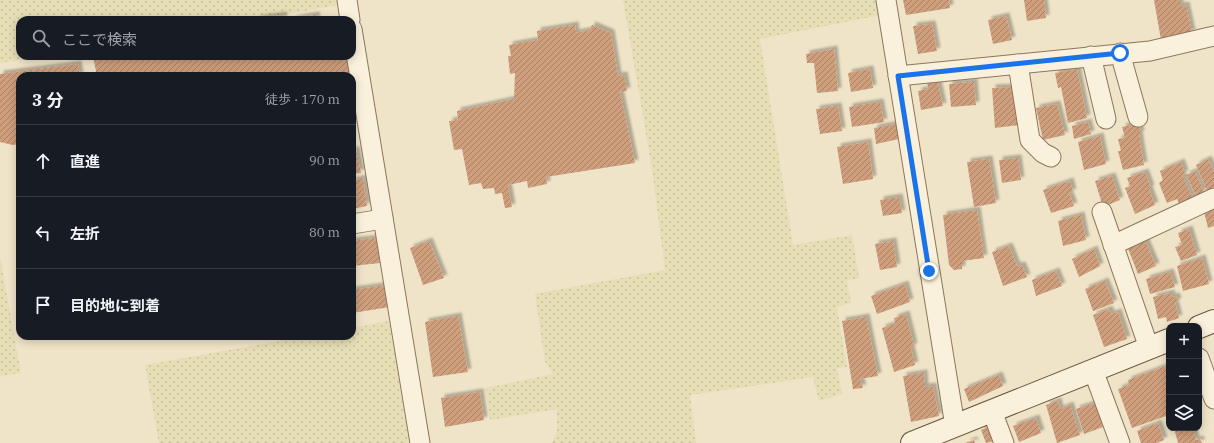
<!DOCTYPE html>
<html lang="ja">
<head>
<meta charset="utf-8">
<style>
	body { margin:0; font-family:"IBM Plex Serif","Noto Sans JP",serif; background:#242831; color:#f1f3f6 }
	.controls { position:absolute; right:12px; bottom:12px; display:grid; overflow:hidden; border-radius:8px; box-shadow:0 2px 10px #0003 }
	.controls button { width:36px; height:36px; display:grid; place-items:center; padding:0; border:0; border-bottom:1px solid #363941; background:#171b24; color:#f1f3f6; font:20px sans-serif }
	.stop { position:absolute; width:12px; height:12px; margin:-9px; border:3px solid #1a73e8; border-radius:50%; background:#fff }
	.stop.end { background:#1a73e8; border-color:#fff; box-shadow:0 1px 4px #0008 }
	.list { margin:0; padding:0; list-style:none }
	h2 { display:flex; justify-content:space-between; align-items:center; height:52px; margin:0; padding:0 16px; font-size:17px }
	h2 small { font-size:13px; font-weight:400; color:#9ea1a6 }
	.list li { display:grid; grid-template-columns:26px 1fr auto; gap:12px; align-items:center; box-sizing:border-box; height:72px; padding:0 16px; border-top:1px solid #363941 }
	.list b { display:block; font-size:15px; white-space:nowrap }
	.list em { font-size:13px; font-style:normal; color:#9ea1a6 }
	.icon { flex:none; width:22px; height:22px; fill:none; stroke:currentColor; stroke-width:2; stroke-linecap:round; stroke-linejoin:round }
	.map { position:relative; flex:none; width:1214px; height:443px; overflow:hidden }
	.search { position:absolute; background:#171b24; box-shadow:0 2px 10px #0003; left:16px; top:16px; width:340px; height:44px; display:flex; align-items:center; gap:10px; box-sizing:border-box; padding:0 14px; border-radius:12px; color:#9ea1a6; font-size:15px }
	.panel { position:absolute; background:#171b24; box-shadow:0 2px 10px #0003; left:16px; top:72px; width:340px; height:268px; border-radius:12px }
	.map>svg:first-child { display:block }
	.farmland { fill:url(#farmland-dots) }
	.building { fill:url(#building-hatch); filter:url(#shadow) }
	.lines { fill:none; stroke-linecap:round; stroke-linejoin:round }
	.street-casing { stroke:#8d765c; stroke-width:21 }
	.secondary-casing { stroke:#6f573f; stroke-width:24 }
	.street { stroke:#faf1dc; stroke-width:19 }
	.secondary { stroke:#faf1dc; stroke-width:22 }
	.route { stroke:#1a73e8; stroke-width:5 }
</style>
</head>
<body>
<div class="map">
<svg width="1214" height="443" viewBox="0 0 1214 443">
	<defs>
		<pattern id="farmland-dots" width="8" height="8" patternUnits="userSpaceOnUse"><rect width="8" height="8" fill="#e6deb5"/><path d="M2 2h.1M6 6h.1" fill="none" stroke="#c6bf9b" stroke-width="1.8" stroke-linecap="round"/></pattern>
		<pattern id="building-hatch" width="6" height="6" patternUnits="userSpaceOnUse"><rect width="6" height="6" fill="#cf9f7d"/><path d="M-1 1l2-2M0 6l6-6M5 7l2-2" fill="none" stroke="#a98266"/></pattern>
		<filter id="shadow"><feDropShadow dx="3.5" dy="-3.5" stdDeviation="1" flood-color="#0004"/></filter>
	</defs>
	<rect width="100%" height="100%" fill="#f0e4c8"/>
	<g class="farmland">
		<polygon points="0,0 337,0 338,5 252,20 20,20 20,56 45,56 0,63"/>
		<polygon points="623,0 878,0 881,15 760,39 793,245 852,235 859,278 847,281 851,303 837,307 847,367 837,368 842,394 819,401 813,377 690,395 696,443 552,443 557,431 557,409 490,420 486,388 553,374 545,361 535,294 665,270 652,169"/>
		<polygon points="0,257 21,373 0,376"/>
		<polygon points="389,321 409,443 159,443 145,365 307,336 352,336 352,328"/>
	</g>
	<g class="building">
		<polygon points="903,0 949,0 950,8 906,15"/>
		<polygon points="1024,0 1044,0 1046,18 1027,21"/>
		<polygon points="1154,0 1180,0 1180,6 1186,5 1192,33 1161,40"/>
		<polygon points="283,15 284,20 257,20 256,19"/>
		<polygon points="316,15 317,20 293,20 293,19"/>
		<polygon points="1006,16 1012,40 993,44 988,20"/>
		<polygon points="932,24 937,51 918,54 913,26"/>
		<polygon points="575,25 576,33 590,30 592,25 611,33 618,76 624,75 627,91 620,92 635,163 546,177 547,184 528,188 527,181 508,185 512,207 505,208 502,193 495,194 494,188 483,189 481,183 469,185 462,149 454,150 449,121 458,120 457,111 514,99 515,73 510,74 508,56 511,56 509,45 538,40 537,31"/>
		<polygon points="834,49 838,91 817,93 814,63 807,63 806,54"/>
		<polygon points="93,56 348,56 351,76 97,76"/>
		<polygon points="78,64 80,76 20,76 20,144 13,145 0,142 0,74"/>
		<polygon points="870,69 873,88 851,92 848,73"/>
		<polygon points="1077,69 1087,118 1068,123 1061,87 1058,88 1055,73"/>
		<polygon points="937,79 943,106 921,110 918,91 928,89 927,81"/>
		<polygon points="974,82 976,105 951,107 949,84"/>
		<polygon points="1015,87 1019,125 995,128 992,88"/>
		<polygon points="880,102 884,122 852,127 849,107"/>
		<polygon points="1057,104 1065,135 1043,140 1036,108"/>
		<polygon points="838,106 842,131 820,134 816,109"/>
		<polygon points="1088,122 1091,134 1074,139 1072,126"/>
		<polygon points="1139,123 1141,134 1139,134 1144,165 1123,170 1118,151 1121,151 1118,139 1125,138 1122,127"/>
		<polygon points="897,124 899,139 876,144 874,128"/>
		<polygon points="1100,136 1106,164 1084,170 1078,142"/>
		<polygon points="868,142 873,179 843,184 837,147"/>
		<polygon points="352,150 356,150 361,173 352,174"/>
		<polygon points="1018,158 1021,180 1002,183 999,160"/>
		<polygon points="989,159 996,203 974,207 967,162"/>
		<polygon points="1208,159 1214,172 1214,188 1207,191 1196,165"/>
		<polygon points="1181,162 1185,173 1182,175 1194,200 1180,206 1177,199 1167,203 1159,183 1163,180 1160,171"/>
		<polygon points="1195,171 1204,192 1196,196 1186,175"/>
		<polygon points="1145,172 1151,188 1149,189 1155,205 1135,214 1125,188 1130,186 1127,178"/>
		<polygon points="1112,176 1120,200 1103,207 1095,181"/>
		<polygon points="363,178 367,206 352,209 352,181"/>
		<polygon points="1070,181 1073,192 1069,193 1074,206 1051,213 1043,190"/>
		<polygon points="899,197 902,213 883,216 880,200"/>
		<polygon points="1214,209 1214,226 1208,228 1204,212"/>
		<polygon points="977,210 984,258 962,261 962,269 954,270 949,265 943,215"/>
		<polygon points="1081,215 1086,240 1063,246 1058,221"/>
		<polygon points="1189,229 1197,255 1181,261 1175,247 1182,245 1178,233"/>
		<polygon points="376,238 380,263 352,266 352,241"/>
		<polygon points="1145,240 1156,266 1138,274 1127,246"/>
		<polygon points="429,241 444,278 423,285 410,248"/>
		<polygon points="893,241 897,267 880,270 875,244"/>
		<polygon points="1009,246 1017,266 1022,265 1027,277 1003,286 992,252"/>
		<polygon points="1094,249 1100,266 1079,277 1072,259"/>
		<polygon points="1202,258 1209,284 1183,291 1177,266"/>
		<polygon points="1056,271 1062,286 1036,296 1032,280"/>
		<polygon points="1170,272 1175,287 1150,294 1146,279"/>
		<polygon points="1105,281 1114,303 1093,311 1085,289"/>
		<polygon points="905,284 910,302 877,314 871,296"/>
		<polygon points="387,285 390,307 352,313 352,290"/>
		<polygon points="1171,293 1172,297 1176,296 1178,301 1175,303 1179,318 1167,322 1166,317 1158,319 1153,297"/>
		<polygon points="1109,309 1111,314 1118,312 1127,339 1104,347 1093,315"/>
		<polygon points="906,314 914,346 911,348 915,365 894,372 882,328 895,324 894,318"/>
		<polygon points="458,316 468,372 433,377 425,322"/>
		<polygon points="866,317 878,376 860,379 863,388 853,389 842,321"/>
		<polygon points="1169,365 1169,415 1132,428 1118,389 1129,385 1128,380"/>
		<polygon points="924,373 925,387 933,386 939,416 911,422 903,376"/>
		<polygon points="999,375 1003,386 969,402 964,389"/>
		<polygon points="480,392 484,420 445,427 441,398"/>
		<polygon points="1058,401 1060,409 1070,405 1080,435 1057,443 1046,405"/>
		<polygon points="1095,403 1103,427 1084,434 1076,409"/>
		<polygon points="1036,418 1041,433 1019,442 1013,426"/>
		<polygon points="1158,423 1164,440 1157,443 1141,443 1137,431"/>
		<polygon points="992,425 999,440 986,443 981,430"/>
		<polygon points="1174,428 1193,428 1196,440 1200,439 1202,443 1178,443"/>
		<polygon points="974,440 975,443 965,443"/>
	</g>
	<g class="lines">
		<defs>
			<g id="street">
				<polyline points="347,0 350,20"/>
				<polyline points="886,0 955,426"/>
				<polyline points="352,29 420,443"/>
				<polyline points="1120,53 1138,117"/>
				<polyline points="1091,56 1106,119"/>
				<polyline points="1018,64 1030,140 1043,153 1051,157"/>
				<polyline points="898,76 1150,51 1214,36"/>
				<polyline points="1102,212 1149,348"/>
				<polyline points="352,224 383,219"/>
				<polyline points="1113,245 1214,198"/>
				<polyline points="1199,358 1214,399"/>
				<polyline points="1093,370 1120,443"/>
				<polyline points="992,411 1004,443"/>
			</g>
			<g id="secondary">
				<polyline points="1199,327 1214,321"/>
				<polyline points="912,443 1169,340"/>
			</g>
		</defs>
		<use href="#street" class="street-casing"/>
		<use href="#secondary" class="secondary-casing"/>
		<use href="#street" class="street"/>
		<use href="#secondary" class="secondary"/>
	</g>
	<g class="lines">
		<polyline class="route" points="929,271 898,76 1120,53"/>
	</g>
</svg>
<div class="controls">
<button>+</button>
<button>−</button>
<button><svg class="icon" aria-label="layers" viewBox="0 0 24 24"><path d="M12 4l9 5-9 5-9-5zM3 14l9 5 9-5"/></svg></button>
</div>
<div class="stop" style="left:1120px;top:53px"></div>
<div class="stop end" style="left:929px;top:271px"></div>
<div class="search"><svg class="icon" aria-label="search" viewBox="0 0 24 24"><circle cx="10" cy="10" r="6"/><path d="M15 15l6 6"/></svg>ここで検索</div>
<section class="panel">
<h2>3 分<small>徒歩 · 170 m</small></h2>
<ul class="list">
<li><svg class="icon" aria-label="ahead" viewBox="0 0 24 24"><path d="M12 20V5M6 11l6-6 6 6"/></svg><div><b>直進</b></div><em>90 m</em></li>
<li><svg class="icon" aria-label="left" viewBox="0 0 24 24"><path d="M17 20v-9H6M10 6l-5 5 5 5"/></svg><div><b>左折</b></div><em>80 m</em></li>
<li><svg class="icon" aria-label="arrive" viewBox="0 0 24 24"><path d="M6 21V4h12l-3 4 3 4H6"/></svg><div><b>目的地に到着</b></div></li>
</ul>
</section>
</div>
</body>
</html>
